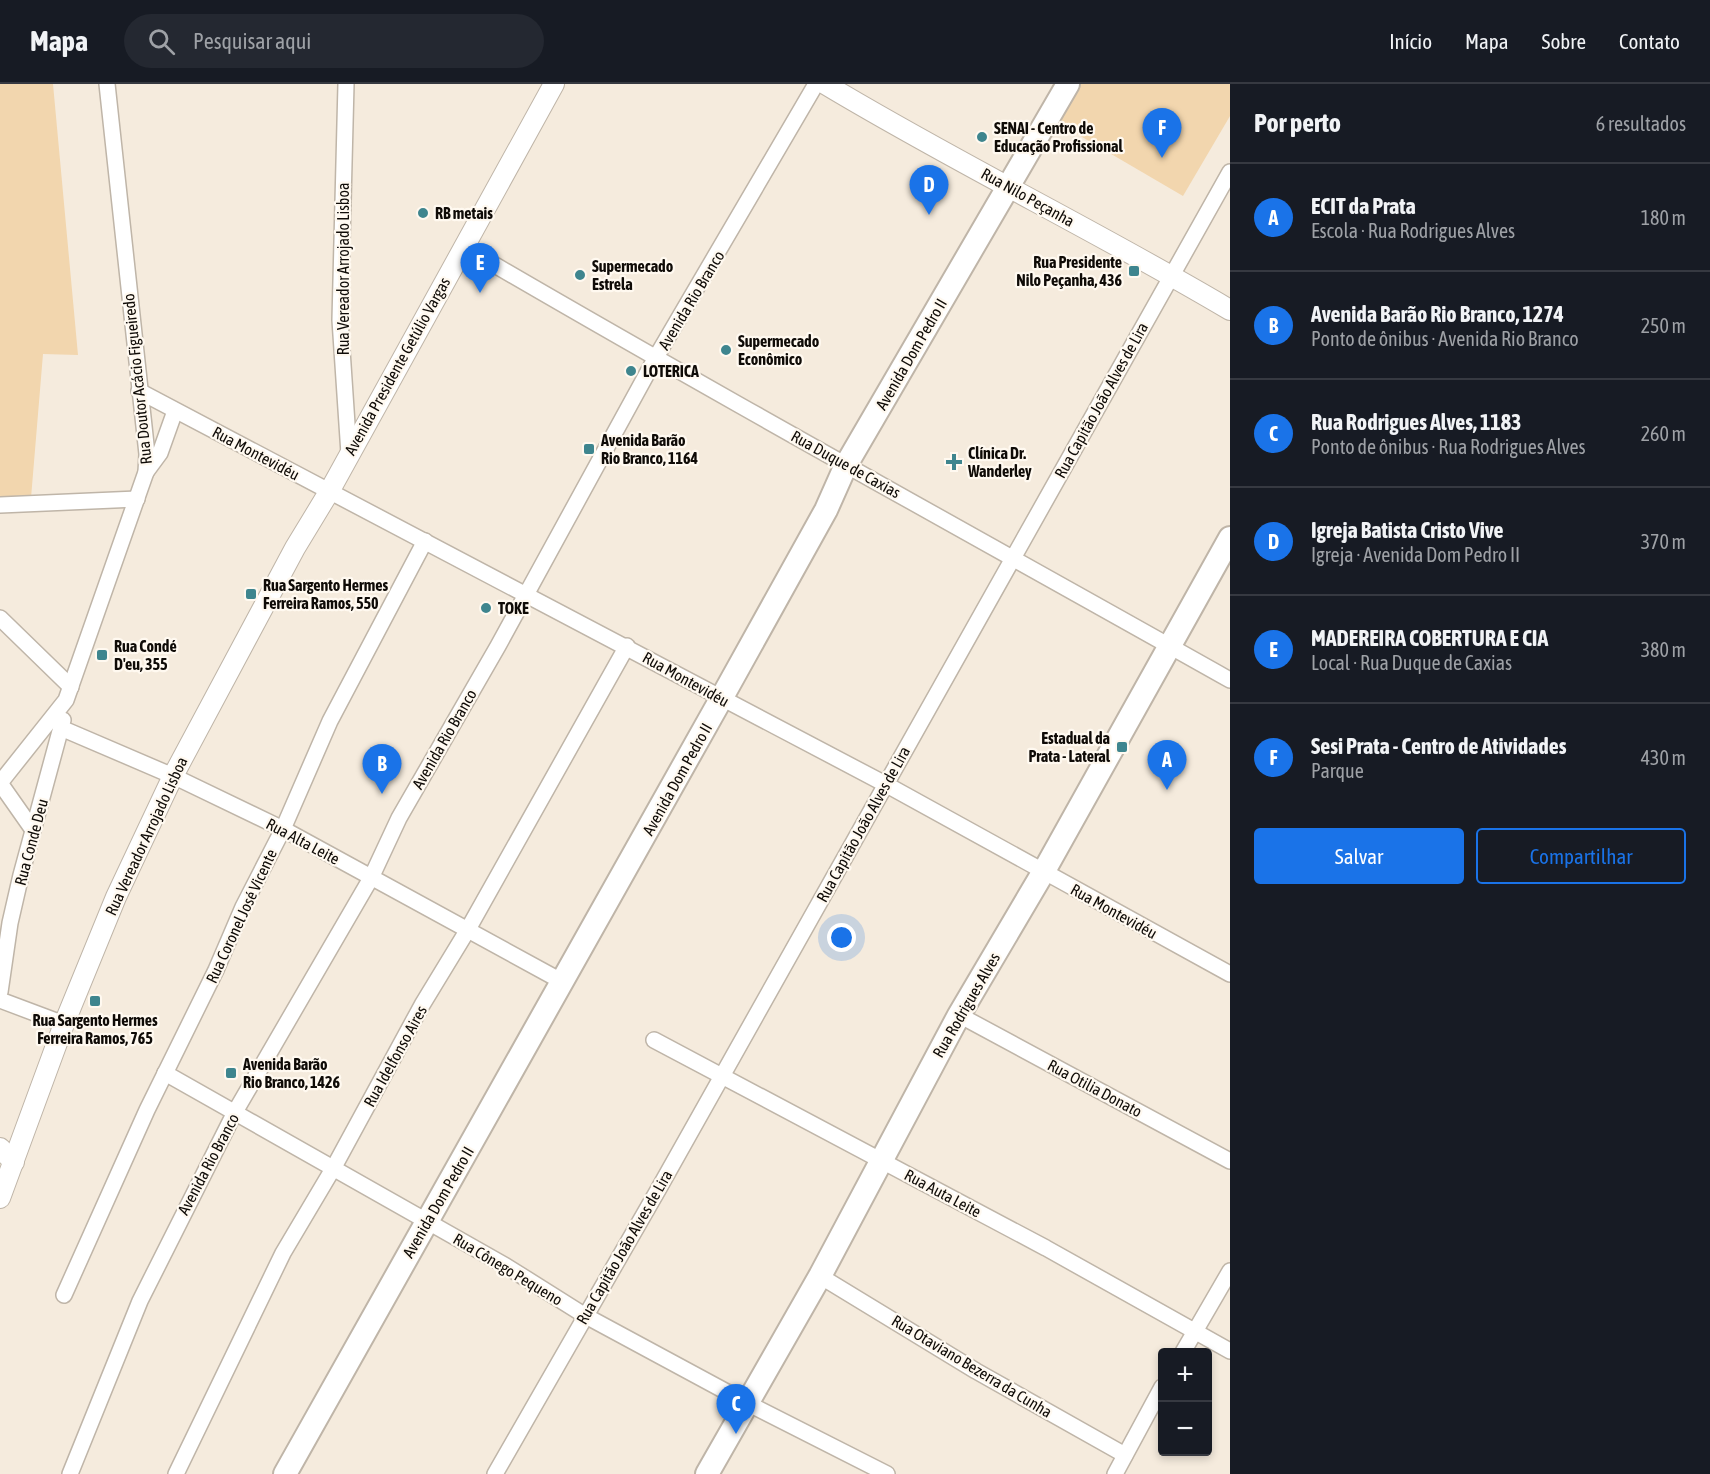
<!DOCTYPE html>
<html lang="pt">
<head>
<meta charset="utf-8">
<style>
	body { margin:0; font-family:"Asap Condensed",sans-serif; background:#242831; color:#f1f3f6 }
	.controls { position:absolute; right:18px; bottom:18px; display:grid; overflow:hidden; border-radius:6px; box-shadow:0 3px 9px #0003 }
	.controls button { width:54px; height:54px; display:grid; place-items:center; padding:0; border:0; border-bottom:2px solid #363941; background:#171b24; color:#f1f3f6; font:30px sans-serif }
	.you { position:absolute; left:842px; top:854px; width:21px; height:21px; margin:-15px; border:4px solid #fff; border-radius:50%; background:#1a73e8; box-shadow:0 0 0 9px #1a73e833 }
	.badge { display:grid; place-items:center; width:39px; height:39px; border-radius:50%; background:#1a73e8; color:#fff; font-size:20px; font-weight:700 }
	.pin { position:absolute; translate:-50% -50px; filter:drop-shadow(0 2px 3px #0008) }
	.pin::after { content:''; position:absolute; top:32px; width:21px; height:18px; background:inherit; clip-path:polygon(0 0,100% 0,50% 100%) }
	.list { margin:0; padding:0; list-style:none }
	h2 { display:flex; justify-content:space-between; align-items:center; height:78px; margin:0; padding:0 24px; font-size:26px }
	h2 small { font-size:20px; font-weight:400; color:#9ea1a6 }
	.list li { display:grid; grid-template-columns:39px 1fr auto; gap:18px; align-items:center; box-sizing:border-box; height:108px; padding:0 24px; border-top:2px solid #363941 }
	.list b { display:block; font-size:22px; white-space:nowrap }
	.list p { margin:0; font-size:20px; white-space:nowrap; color:#9ea1a6 }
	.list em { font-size:20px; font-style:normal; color:#9ea1a6 }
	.actions { display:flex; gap:12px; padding:18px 24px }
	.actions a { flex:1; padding:14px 0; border:2px solid #1a73e8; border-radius:6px; text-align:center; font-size:21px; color:#1a73e8 }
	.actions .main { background:#1a73e8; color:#fff }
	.icon { flex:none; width:33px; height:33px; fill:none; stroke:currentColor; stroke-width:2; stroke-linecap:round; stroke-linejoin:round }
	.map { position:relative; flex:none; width:1230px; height:1390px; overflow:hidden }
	header { display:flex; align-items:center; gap:36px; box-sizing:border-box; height:84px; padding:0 30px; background:#171b24; border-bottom:2px solid #363941 }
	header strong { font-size:28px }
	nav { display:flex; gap:33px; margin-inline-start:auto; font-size:21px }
	.search { width:420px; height:54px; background:#242831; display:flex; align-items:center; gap:15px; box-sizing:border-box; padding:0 21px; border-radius:33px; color:#9ea1a6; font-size:22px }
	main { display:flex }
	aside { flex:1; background:#171b24 }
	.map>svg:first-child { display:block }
	.green { fill:#f2d6ae }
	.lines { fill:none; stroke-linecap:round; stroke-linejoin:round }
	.street-casing { stroke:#bfb5a8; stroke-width:18 }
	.secondary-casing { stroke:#bfb5a8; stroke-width:22 }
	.primary-casing { stroke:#bfb5a8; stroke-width:26 }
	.street { stroke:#fff; stroke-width:15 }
	.secondary { stroke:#fff; stroke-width:20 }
	.primary { stroke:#fff; stroke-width:22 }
	.poi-dot { fill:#3e858e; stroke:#fff9f0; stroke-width:2 }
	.labels { text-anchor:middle; stroke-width:4.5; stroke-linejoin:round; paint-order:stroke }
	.poi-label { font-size:16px; font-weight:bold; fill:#0f0b07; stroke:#fff9f0; text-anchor:start }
	.street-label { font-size:16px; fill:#0f0b07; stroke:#fff9f0 }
</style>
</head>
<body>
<header>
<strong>Mapa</strong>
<div class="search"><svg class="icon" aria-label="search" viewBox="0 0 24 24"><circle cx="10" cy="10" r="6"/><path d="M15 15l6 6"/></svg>Pesquisar aqui</div>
<nav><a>Início</a><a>Mapa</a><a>Sobre</a><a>Contato</a></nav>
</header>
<main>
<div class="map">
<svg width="1230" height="1390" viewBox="0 0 1230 1390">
	<rect width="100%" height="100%" fill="#f5ebdd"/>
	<g class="green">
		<polygon points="0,0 53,0 78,271 43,270 31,414 0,416"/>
		<polygon points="1073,0 1230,0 1230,32 1183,112 1053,36"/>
	</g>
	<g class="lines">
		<defs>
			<g id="street">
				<polyline points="346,0 340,236 349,370"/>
				<path d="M464,163C717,311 974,452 1230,596"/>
				<polyline points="139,307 887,701 1230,890"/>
				<polyline points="146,388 160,369 175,327"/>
				<polyline points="0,421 137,415"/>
				<polyline points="0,534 71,603"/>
				<polyline points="61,644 173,692 283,745 563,898"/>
				<polyline points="0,699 66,616 146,388 147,370 107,0"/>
				<polyline points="0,699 33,746"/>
				<polyline points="0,908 10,839 21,791 63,636"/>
				<polyline points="0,916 64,940"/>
				<polyline points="959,931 1230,1077"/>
				<polyline points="654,956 1046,1164 1230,1267"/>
				<polyline points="165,989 506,1182 584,1231 749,1320 887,1390"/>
				<polyline points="820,1192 976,1287 1125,1371"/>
				<polyline points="64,1211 147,1026 216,886 243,823 283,745 330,637 425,457"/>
				<polyline points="1183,1268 1230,1187"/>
				<polyline points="70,1390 140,1217 235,1028 371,794 399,734 498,562 655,275 816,0"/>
				<polyline points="176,1390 283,1169 334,1083 422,921 467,847 627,562"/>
				<polyline points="495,1390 658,1106 1230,88"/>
				<polyline points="1115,1390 1162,1303"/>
			</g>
			<g id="secondary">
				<path d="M825,0C958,80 1097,147 1230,226"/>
				<polyline points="0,1064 14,1078"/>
				<polyline points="0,1114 64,940 116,813 173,692 295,464 329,408 554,0"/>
			</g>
			<g id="primary">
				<polyline points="285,1390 721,615 826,426 846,381 1068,0"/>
				<polyline points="707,1390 820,1192 959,931 1044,787 1230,454"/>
			</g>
		</defs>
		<use href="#street" class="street-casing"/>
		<use href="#secondary" class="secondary-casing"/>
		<use href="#primary" class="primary-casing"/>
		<use href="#street" class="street"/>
		<use href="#secondary" class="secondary"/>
		<use href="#primary" class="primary"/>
	</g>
	<g class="poi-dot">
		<circle cx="982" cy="53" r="6"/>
		<circle cx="423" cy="129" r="6"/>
		<rect x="1128" y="181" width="12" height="12" rx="3"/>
		<circle cx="580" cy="191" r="6"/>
		<circle cx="726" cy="266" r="6"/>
		<circle cx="631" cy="287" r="6"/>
		<rect x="583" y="359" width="12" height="12" rx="3"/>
		<path d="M951 369h6v6h6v6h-6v6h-6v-6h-6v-6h6z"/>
		<rect x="245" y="504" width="12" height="12" rx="3"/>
		<circle cx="486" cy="524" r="6"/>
		<rect x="96" y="565" width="12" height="12" rx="3"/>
		<rect x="1116" y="657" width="12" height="12" rx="3"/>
		<rect x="89" y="911" width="12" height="12" rx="3"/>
		<rect x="225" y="983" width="12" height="12" rx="3"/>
	</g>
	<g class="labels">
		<g class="poi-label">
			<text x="994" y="50">SENAI - Centro de<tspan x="994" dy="18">Educação Profissional</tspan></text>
			<text x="435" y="135">RB metais</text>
			<text x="1122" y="184" text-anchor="end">Rua Presidente<tspan x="1122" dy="18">Nilo Peçanha, 436</tspan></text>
			<text x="592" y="188">Supermecado<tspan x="592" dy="18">Estrela</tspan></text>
			<text x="738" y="263">Supermecado<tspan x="738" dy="18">Econômico</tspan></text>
			<text x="643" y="293">LOTERICA</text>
			<text x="601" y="362">Avenida Barão<tspan x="601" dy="18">Rio Branco, 1164</tspan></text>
			<text x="968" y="375">Clínica Dr.<tspan x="968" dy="18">Wanderley</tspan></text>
			<text x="263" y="507">Rua Sargento Hermes<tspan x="263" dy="18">Ferreira Ramos, 550</tspan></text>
			<text x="498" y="530">TOKE</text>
			<text x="114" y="568">Rua Condé<tspan x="114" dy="18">D'eu, 355</tspan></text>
			<text x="1110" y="660" text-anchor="end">Estadual da<tspan x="1110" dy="18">Prata - Lateral</tspan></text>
			<text x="95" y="942" text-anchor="middle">Rua Sargento Hermes<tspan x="95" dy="18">Ferreira Ramos, 765</tspan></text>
			<text x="243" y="986">Avenida Barão<tspan x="243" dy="18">Rio Branco, 1426</tspan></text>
		</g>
		<g class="street-label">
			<text transform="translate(1028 113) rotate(29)" y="6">Rua Nilo Peçanha</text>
			<text transform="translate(343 185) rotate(-90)" y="6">Rua Vereador Arrojado Lisboa</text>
			<text transform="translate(691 216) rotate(-59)" y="6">Avenida Rio Branco</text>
			<text transform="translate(911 270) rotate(-60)" y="6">Avenida Dom Pedro II</text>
			<text transform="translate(397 282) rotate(-61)" y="6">Avenida Presidente Getúlio Vargas</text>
			<text transform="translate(137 295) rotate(-96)" y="6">Rua Doutor Acácio Figueiredo</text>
			<text transform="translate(1101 316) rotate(-61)" y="6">Rua Capitão João Alves de Lira</text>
			<text transform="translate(256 369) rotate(28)" y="6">Rua Montevidéu</text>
			<text transform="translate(846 380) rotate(29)" y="6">Rua Duque de Caxias</text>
			<text transform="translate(686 595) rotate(29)" y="6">Rua Montevidéu</text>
			<text transform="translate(444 655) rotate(-60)" y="6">Avenida Rio Branco</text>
			<text transform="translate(677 695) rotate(-61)" y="6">Avenida Dom Pedro II</text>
			<text transform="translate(863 740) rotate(-61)" y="6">Rua Capitão João Alves de Lira</text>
			<text transform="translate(146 752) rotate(-65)" y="6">Rua Vereador Arrojado Lisboa</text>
			<text transform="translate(303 757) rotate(28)" y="6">Rua Alta Leite</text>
			<text transform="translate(31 758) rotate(-75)" y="6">Rua Conde Deu</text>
			<text transform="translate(1114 827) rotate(29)" y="6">Rua Montevidéu</text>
			<text transform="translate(241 832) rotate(-65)" y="6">Rua Coronel José Vicente</text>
			<text transform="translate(966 921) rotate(-60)" y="6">Rua Rodrigues Alves</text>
			<text transform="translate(395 972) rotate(-61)" y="6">Rua Idelfonso Aires</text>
			<text transform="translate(1095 1004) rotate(28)" y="6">Rua Otilia Donato</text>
			<text transform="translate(208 1080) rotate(-62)" y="6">Avenida Rio Branco</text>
			<text transform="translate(943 1109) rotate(28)" y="6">Rua Auta Leite</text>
			<text transform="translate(438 1118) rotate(-60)" y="6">Avenida Dom Pedro II</text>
			<text transform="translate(624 1163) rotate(-60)" y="6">Rua Capitão João Alves de Lira</text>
			<text transform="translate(508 1185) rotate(31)" y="6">Rua Cônego Pequeno</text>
			<text transform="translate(972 1282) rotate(31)" y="6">Rua Otaviano Bezerra da Cunha</text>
		</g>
	</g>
</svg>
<div class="controls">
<button>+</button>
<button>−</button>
</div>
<div class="you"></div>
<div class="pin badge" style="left:1167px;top:706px">A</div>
<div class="pin badge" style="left:382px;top:710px">B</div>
<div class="pin badge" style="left:736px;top:1350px">C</div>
<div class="pin badge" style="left:929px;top:131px">D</div>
<div class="pin badge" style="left:480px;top:209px">E</div>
<div class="pin badge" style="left:1162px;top:74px">F</div>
</div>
<aside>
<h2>Por perto<small>6 resultados</small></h2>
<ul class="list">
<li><span class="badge">A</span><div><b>ECIT da Prata</b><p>Escola · Rua Rodrigues Alves</p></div><em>180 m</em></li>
<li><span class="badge">B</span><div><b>Avenida Barão Rio Branco, 1274</b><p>Ponto de ônibus · Avenida Rio Branco</p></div><em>250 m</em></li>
<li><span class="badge">C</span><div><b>Rua Rodrigues Alves, 1183</b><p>Ponto de ônibus · Rua Rodrigues Alves</p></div><em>260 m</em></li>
<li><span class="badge">D</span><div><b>Igreja Batista Cristo Vive</b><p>Igreja · Avenida Dom Pedro II</p></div><em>370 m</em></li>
<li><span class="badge">E</span><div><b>MADEREIRA COBERTURA E CIA</b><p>Local · Rua Duque de Caxias</p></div><em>380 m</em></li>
<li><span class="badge">F</span><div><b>Sesi Prata - Centro de Atividades</b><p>Parque</p></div><em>430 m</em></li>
</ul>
<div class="actions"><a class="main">Salvar</a><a>Compartilhar</a></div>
</aside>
</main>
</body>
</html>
